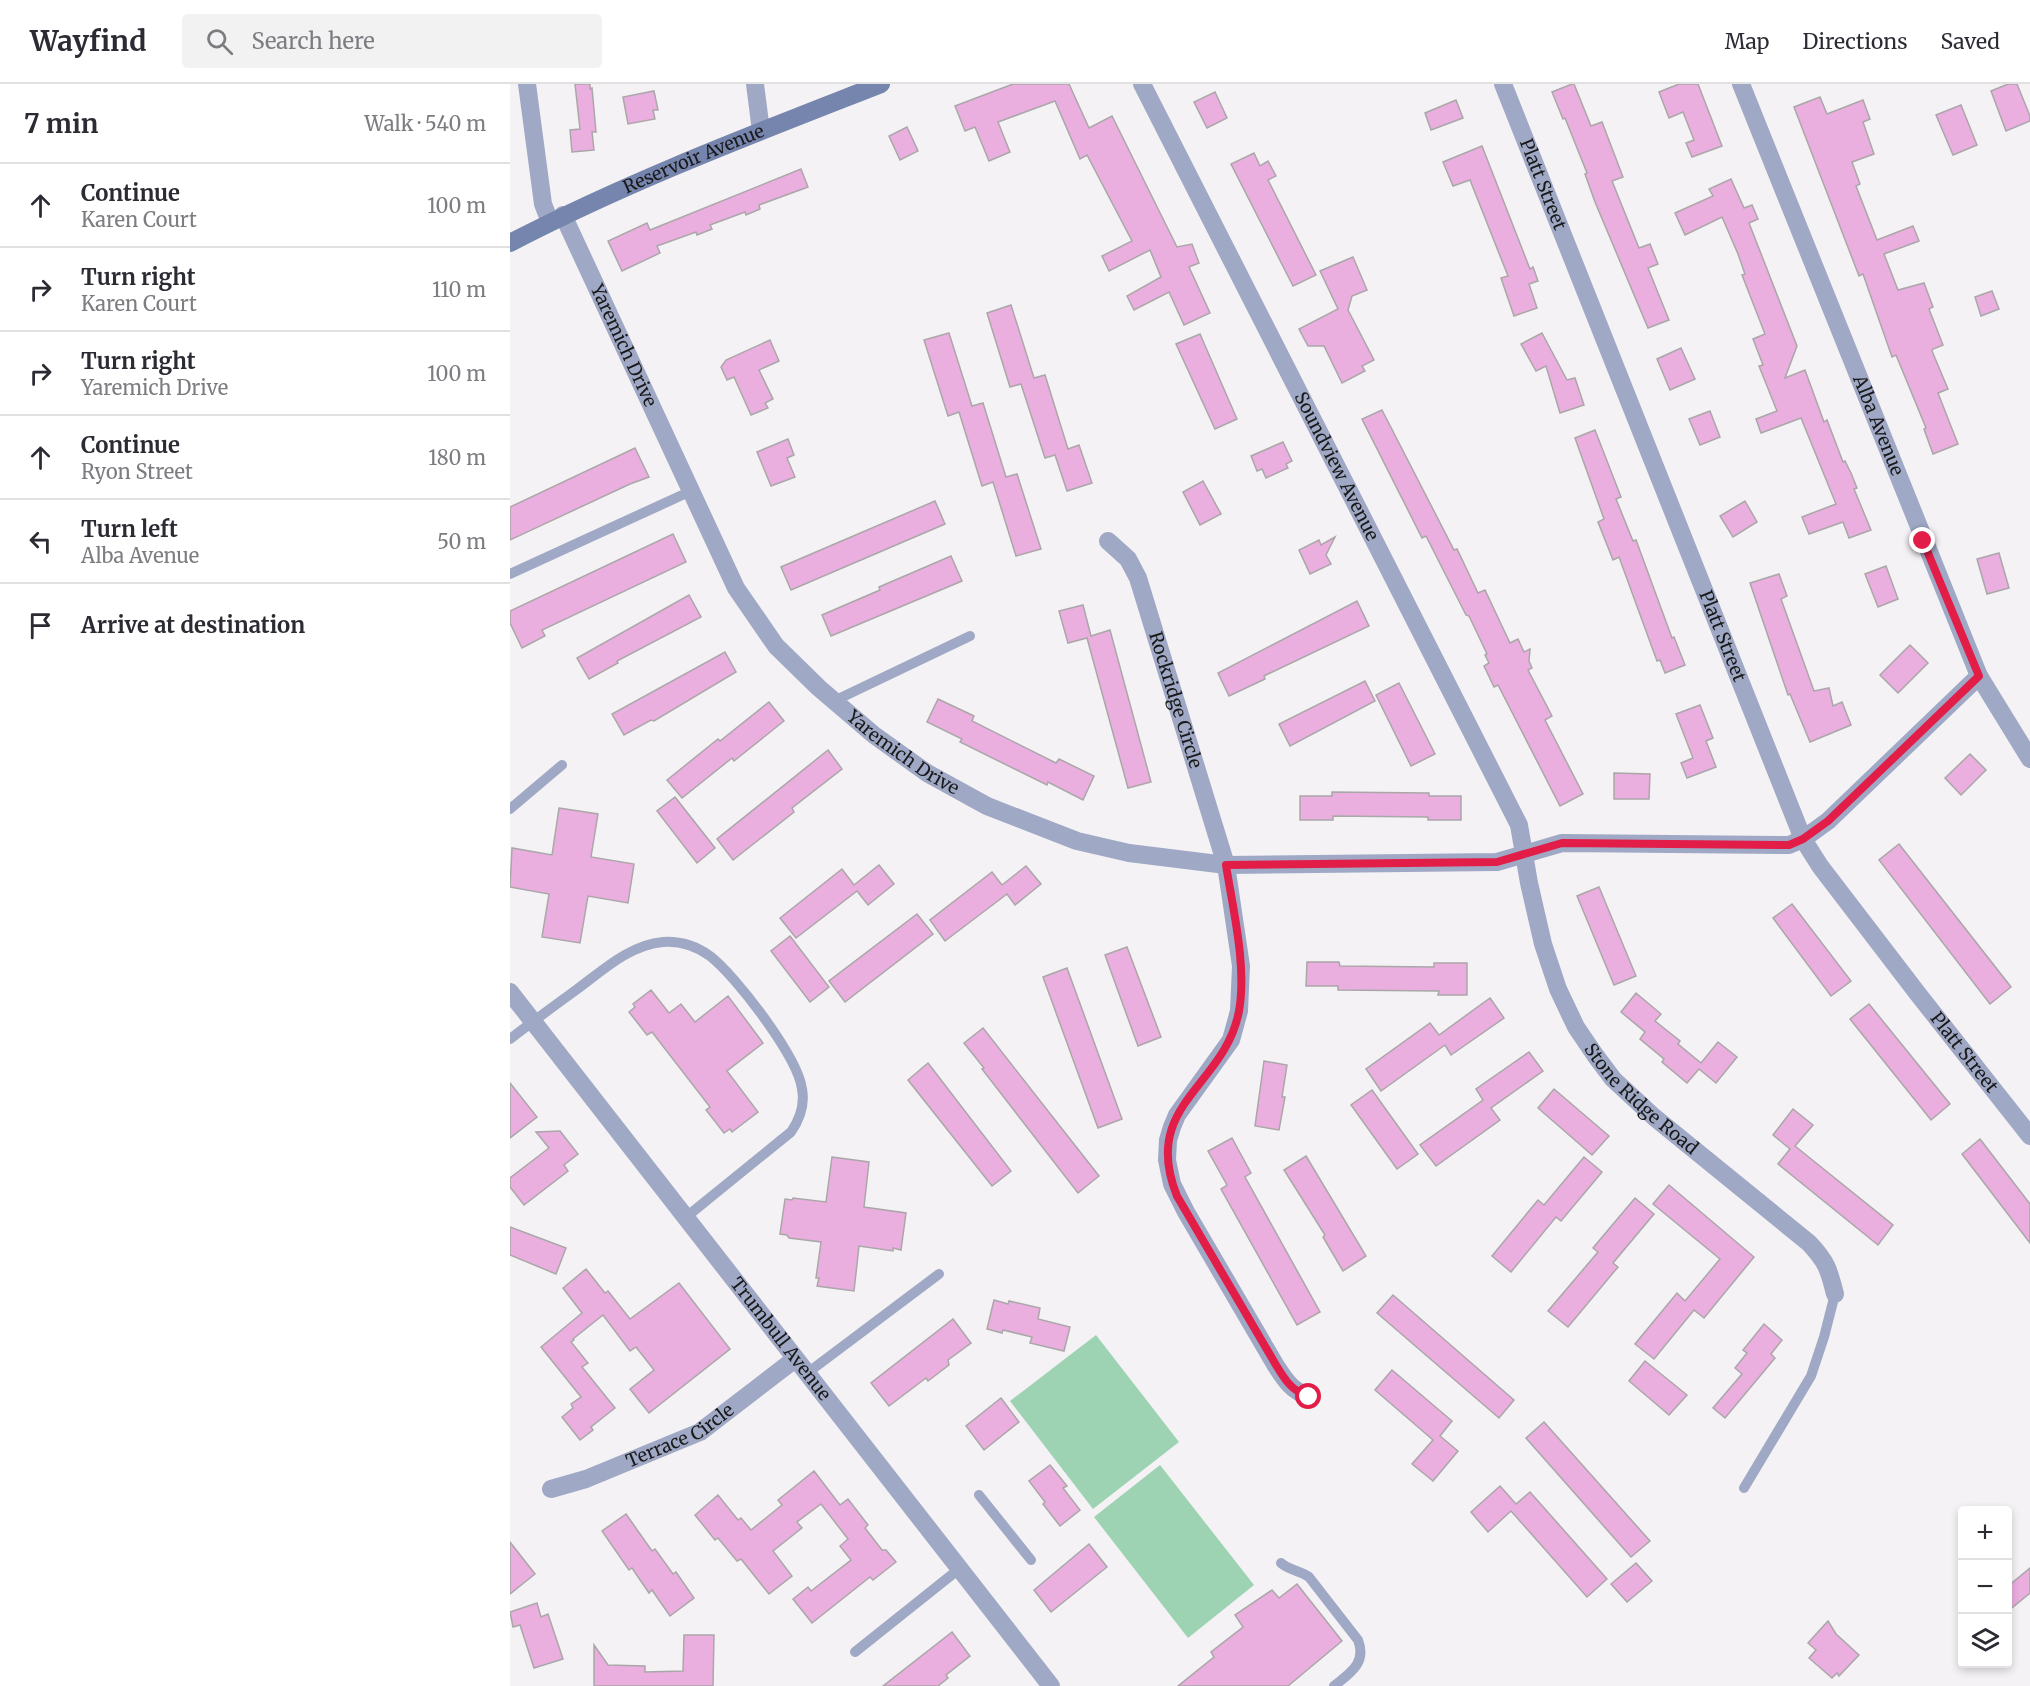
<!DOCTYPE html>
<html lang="en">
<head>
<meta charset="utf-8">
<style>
	body { margin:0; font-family:Merriweather,serif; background:#f2f2f3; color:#2b2b33 }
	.controls { position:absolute; right:18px; bottom:18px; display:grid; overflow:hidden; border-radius:6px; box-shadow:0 3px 9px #0003 }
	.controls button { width:54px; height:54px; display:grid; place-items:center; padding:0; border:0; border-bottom:2px solid #e1e1e2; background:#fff; color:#2b2b33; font:30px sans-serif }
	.stop { position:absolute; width:18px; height:18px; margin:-14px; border:4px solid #e11d48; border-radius:50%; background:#fff }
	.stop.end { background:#e11d48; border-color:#fff; box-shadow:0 2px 6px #0008 }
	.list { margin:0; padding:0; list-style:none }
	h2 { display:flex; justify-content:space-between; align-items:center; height:78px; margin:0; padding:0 24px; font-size:26px }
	h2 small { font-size:20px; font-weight:400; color:#7c7c81 }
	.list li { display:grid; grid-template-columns:39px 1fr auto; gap:18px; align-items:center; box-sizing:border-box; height:84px; padding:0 24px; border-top:2px solid #e1e1e2 }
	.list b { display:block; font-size:22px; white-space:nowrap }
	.list p { margin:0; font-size:20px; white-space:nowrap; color:#7c7c81 }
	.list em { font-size:20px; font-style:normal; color:#7c7c81 }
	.icon { flex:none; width:33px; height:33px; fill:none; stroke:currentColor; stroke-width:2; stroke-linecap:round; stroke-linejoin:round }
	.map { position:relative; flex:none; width:1520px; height:1602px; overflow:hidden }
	header { display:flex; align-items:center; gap:36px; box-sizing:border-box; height:84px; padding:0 30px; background:#fff; border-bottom:2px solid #e1e1e2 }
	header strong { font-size:28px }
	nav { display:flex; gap:33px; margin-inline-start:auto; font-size:21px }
	.search { width:420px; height:54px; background:#f2f2f3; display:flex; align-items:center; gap:15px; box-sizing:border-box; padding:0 21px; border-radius:6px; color:#7c7c81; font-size:22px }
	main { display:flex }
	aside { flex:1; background:#fff }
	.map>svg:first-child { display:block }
	.green { fill:#9dd3b2 }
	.building { fill:#eaaedf; stroke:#aaa7a9; stroke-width:1.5 }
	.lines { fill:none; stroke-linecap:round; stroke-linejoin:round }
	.service { stroke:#9fa9c5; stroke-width:10 }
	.minor { stroke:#9fa9c5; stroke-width:18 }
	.tertiary { stroke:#9fa9c5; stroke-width:18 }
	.secondary { stroke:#7685ad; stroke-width:18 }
	.route { stroke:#e11d48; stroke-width:8 }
	.labels { text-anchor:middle; stroke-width:5; stroke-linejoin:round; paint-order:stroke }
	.street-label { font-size:18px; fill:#1a191a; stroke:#fff }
</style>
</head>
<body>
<header>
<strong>Wayfind</strong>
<div class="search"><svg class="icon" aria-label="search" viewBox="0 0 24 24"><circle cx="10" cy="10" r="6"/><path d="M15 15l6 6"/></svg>Search here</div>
<nav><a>Map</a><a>Directions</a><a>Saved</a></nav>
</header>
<main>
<aside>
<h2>7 min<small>Walk · 540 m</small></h2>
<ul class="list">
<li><svg class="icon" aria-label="ahead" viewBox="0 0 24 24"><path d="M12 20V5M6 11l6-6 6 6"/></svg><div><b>Continue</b><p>Karen Court</p></div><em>100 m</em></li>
<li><svg class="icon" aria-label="right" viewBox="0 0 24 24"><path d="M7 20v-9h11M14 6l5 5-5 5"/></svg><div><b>Turn right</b><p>Karen Court</p></div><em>110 m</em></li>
<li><svg class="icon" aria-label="right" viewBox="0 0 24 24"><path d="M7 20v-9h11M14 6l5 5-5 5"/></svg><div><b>Turn right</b><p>Yaremich Drive</p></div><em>100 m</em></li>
<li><svg class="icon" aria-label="ahead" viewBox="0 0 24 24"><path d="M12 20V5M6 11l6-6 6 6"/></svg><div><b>Continue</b><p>Ryon Street</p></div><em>180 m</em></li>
<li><svg class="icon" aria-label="left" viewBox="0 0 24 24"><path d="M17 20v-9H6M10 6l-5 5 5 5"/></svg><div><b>Turn left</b><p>Alba Avenue</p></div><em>50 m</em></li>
<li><svg class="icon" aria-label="arrive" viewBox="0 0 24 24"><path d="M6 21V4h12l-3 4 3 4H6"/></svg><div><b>Arrive at destination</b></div></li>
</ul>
</aside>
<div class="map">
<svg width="1520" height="1602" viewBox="0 0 1520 1602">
	<rect width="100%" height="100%" fill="#f5f2f5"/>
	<g class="green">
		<polygon points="586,1251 669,1358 583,1425 500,1317"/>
		<polygon points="650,1381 744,1501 678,1554 584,1433"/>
	</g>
	<g class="building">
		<polygon points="65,0 80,0 80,5 82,4 86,48 82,48 84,66 62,68 60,46 70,45"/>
		<polygon points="503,0 559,0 579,44 602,32 667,163 682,160 689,179 679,183 700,229 674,241 659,208 624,226 617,212 651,193 640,166 599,187 592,172 622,157 577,71 570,75 545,17 488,38 500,68 479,77 465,43 455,47 445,22"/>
		<polygon points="1062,0 1064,0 1081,42 1092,38 1113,93 1102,97 1129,164 1140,160 1148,180 1138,184 1159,236 1138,244 1085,118 1075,90 1077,89 1055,34 1053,35 1042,8"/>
		<polygon points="1169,0 1188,0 1212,62 1182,73 1176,59 1184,56 1173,28 1159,34 1149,8"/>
		<polygon points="1498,0 1507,0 1520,32 1520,37 1496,47 1481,7"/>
		<polygon points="144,7 148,26 143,26 145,35 118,40 113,13"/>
		<polygon points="705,8 717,34 697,44 684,18"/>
		<polygon points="1310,13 1317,30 1353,16 1360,35 1353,38 1364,70 1342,78 1350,100 1346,102 1367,156 1403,142 1409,157 1374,170 1388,206 1414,199 1423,223 1419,225 1433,261 1423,265 1422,267 1438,305 1428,309 1448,360 1423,370 1414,345 1416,344 1386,271 1382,273 1353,190 1349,192 1284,23"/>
		<polygon points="946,16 953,34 921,46 915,29"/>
		<polygon points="1451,21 1467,61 1443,71 1426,31"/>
		<polygon points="397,43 408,67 390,76 379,52"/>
		<polygon points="972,62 1020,185 1023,183 1028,197 1019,200 1027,224 1004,232 991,194 998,192 960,96 943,102 933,78"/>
		<polygon points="744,69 750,82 758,77 766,92 758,96 806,191 783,202 721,80"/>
		<polygon points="291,85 298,103 249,121 250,125 236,131 235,128 200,141 202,145 187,151 186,148 147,162 150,169 112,187 98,157 137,139 140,146"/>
		<polygon points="1221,95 1234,124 1242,121 1248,135 1239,139 1287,262 1275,294 1295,286 1314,338 1317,336 1333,378 1335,377 1341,389 1347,404 1344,405 1361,446 1339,454 1333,438 1299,450 1292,433 1326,420 1291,334 1251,349 1246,335 1267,327 1249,282 1253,281 1243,255 1255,250 1232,191 1235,190 1228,170 1212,133 1175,151 1165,129 1203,112 1199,105"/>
		<polygon points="843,173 857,206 842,212 838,226 864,276 852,282 855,287 832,299 814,262 798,262 789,245 828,225 810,187"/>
		<polygon points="1482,207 1489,225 1471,232 1465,213"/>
		<polygon points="501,221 524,294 535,291 558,365 569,361 582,399 557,407 545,371 535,374 511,300 500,303 477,229"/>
		<polygon points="439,249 462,322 473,319 496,393 507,390 531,465 506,472 483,398 472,402 449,328 438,332 414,256"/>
		<polygon points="1032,249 1057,296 1065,294 1074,321 1050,329 1036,282 1026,287 1011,260"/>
		<polygon points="690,250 727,335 705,345 666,260"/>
		<polygon points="260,256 269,277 249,286 263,315 255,319 258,324 241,331 224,293 217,296 211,283 216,276"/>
		<polygon points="1171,264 1185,295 1160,306 1147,275"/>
		<polygon points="872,326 944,466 947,465 968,509 975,506 1000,559 1008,555 1014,568 1020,565 1019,577 1022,584 1018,586 1042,632 1035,636 1073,710 1050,722 988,601 984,603 974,582 979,579 975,571 977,570 959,532 956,531 916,452 912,454 852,335"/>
		<polygon points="1200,327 1210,353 1190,361 1179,335"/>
		<polygon points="1085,346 1111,413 1106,415 1123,457 1126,456 1162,554 1164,553 1175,581 1155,589 1150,576 1147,577 1109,473 1103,476 1088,438 1094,435 1065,354"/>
		<polygon points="278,355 284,371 277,374 285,393 261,402 247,368"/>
		<polygon points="773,358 782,377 776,380 778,384 756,394 752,385 747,387 741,372"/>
		<polygon points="125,364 139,393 120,400 0,456 0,423"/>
		<polygon points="693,397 711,430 690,441 673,408"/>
		<polygon points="425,417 435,440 281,506 271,483"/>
		<polygon points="1235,417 1247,438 1223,453 1210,432"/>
		<polygon points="163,450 176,478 32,546 35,552 12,564 0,539 0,527"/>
		<polygon points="825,453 816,471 821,480 800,490 789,466 809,456 811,461"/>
		<polygon points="1489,469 1499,504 1477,510 1467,475"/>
		<polygon points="441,472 452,497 321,552 312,531 370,506 369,503"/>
		<polygon points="1376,482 1388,515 1368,523 1355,490"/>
		<polygon points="1269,490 1277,512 1271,515 1304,607 1319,604 1323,622 1332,618 1341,641 1300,658 1280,610 1278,611 1240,499"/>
		<polygon points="179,511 191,533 107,577 108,579 79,595 67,574"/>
		<polygon points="847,517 859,542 754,592 755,595 719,612 708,589"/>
		<polygon points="573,521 581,552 600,546 641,698 618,704 577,554 558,559 549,527"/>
		<polygon points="1400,561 1418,579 1388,609 1370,591"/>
		<polygon points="215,568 226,588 144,637 141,636 114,651 102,630"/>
		<polygon points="855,597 865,617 780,662 769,640"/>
		<polygon points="889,599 925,670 901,682 866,611"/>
		<polygon points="428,615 464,632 462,637 546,679 549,675 584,692 573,716 538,698 537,701 450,658 452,655 417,638"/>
		<polygon points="259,618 274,637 224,677 222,674 172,714 157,696 208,655 210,657"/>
		<polygon points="1190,621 1203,654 1196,657 1206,683 1177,694 1171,679 1183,674 1166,630"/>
		<polygon points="318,666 332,685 282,724 284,728 223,776 207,755"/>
		<polygon points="1460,670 1476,686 1451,711 1435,694"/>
		<polygon points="1104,689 1140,690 1139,715 1104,715"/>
		<polygon points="822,708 919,709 919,712 951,712 951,736 918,736 918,733 823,732 823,736 790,736 790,712 822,712"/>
		<polygon points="165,713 205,764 187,779 147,727"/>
		<polygon points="49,724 88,730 81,773 124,780 118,819 78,812 70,859 32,853 39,810 0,803 2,764 42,771"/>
		<polygon points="1389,760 1501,903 1480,920 1369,776"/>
		<polygon points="369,781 384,800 358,821 347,807 286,854 270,834 332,785 344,801"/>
		<polygon points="516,782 531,800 505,821 497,810 435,857 420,836 482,788 492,801"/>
		<polygon points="1089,803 1126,892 1104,901 1067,812"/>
		<polygon points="1282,820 1341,897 1321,912 1263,834"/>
		<polygon points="407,830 423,850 335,918 319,897"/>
		<polygon points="280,852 319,903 300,918 261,867"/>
		<polygon points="617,863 651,953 628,962 595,871"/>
		<polygon points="797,878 829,878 830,882 924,883 924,879 957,879 957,911 928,911 929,907 828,906 828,902 796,902"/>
		<polygon points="557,884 612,1035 588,1044 533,893"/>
		<polygon points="141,906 159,929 171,920 185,938 218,912 253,959 217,987 248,1028 222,1048 220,1045 214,1049 196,1026 200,1023 142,948 137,951 119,928 125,923 123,920"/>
		<polygon points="1126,909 1151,930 1145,937 1170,957 1168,960 1191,979 1208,958 1227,973 1206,999 1189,985 1177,999 1152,978 1154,975 1130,955 1135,948 1111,928"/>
		<polygon points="980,914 994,934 941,971 935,961 871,1007 856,985 920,939 929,951"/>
		<polygon points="1359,920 1440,1020 1421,1036 1340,935"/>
		<polygon points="473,944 589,1092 568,1109 472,985 474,984 454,959"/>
		<polygon points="1019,968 1033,987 981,1024 990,1036 926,1082 910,1061 973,1016 966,1005"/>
		<polygon points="754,977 777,981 772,1013 775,1013 769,1046 745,1042"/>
		<polygon points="418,979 501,1087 482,1102 398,996"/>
		<polygon points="0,999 27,1033 0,1054"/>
		<polygon points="1044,1005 1099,1052 1082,1071 1028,1024"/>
		<polygon points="862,1006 908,1070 887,1085 841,1021"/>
		<polygon points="1283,1025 1303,1041 1285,1062 1383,1141 1368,1161 1268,1080 1280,1065 1263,1051"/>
		<polygon points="50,1047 68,1070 54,1081 58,1087 14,1121 0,1103 0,1094 39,1064 26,1048"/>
		<polygon points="722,1054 741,1089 735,1093 810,1228 787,1241 711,1105 717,1101 698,1067"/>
		<polygon points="1470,1055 1520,1120 1520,1159 1452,1070"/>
		<polygon points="796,1072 856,1172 833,1187 813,1153 815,1151 774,1086"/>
		<polygon points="322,1073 359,1078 354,1123 396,1129 391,1166 383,1164 383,1167 349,1162 344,1207 307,1202 309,1194 306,1194 311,1158 279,1154 277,1151 270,1150 275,1115 282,1116 283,1114 316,1118"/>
		<polygon points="1074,1073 1092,1088 1051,1137 1046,1133 1001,1188 982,1172 1028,1116 1034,1121"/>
		<polygon points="1159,1101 1244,1173 1194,1234 1184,1226 1144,1275 1125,1260 1167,1209 1175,1217 1210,1175 1143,1120"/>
		<polygon points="1125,1114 1144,1130 1103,1179 1108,1183 1058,1243 1038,1227 1088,1168 1083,1164"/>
		<polygon points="0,1143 56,1164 46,1190 0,1171"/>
		<polygon points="76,1185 95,1209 98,1207 120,1235 169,1199 220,1265 139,1329 120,1305 144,1286 126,1263 120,1267 93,1231 63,1255 64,1256 61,1258 78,1279 72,1283 105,1324 81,1343 83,1346 70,1356 52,1333 63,1324 61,1320 71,1313 31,1263 72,1229 53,1204"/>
		<polygon points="883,1211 1004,1316 989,1334 867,1229"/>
		<polygon points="484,1216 498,1220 499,1217 530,1224 528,1235 560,1243 554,1267 520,1259 522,1253 493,1246 492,1249 477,1245"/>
		<polygon points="443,1235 461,1259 438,1276 439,1281 418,1297 416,1294 379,1322 361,1299"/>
		<polygon points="1254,1240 1272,1256 1261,1270 1265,1274 1215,1334 1203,1324 1232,1290 1225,1284 1237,1269 1233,1266"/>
		<polygon points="1135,1277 1177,1311 1159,1331 1119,1297"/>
		<polygon points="882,1286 942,1337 930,1352 948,1367 923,1397 902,1380 923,1356 865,1306"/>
		<polygon points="491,1314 509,1338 474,1366 456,1342"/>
		<polygon points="1034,1338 1140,1457 1121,1473 1016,1354"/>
		<polygon points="540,1381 557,1402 553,1404 570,1426 550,1442 533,1420 535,1418 519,1397"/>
		<polygon points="304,1387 330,1421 338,1415 358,1441 355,1444 372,1466 376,1466 386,1478 363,1496 360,1493 302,1539 283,1515 298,1503 301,1507 341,1476 330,1462 338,1455 311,1420 287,1438 292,1444 263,1467 282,1492 259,1510 231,1475 227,1477 208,1454 205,1456 185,1431 208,1411 228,1436 231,1434 241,1446 272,1421 268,1416"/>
		<polygon points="990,1402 1006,1420 1020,1408 1097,1495 1077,1513 1001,1427 978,1448 961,1428"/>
		<polygon points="116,1430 142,1467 145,1465 163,1490 166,1488 184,1514 160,1532 142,1506 139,1509 122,1484 119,1486 92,1447"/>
		<polygon points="0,1458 25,1490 0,1510"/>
		<polygon points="579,1460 597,1483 541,1528 524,1506"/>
		<polygon points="1126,1479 1142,1497 1117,1518 1101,1500"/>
		<polygon points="1520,1484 1520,1509 1497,1528 1497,1503"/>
		<polygon points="787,1500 832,1557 778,1602 668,1602 704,1573 701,1568 733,1543 725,1531 762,1506 769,1514"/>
		<polygon points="27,1519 31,1533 38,1530 53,1575 24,1584 10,1541 3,1543 0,1528"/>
		<polygon points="1318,1537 1326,1550 1349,1571 1329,1592 1327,1589 1322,1594 1299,1574 1306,1566 1298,1559"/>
		<polygon points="442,1548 460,1572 436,1591 438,1594 428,1602 373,1602"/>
		<polygon points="174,1551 204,1551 203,1602 84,1602 84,1561 98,1581 135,1582 135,1588 173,1587"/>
	</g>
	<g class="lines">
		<g class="service">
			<polyline points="0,490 181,407"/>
			<polyline points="324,617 460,552"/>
			<polyline points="0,725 52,681"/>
			<path d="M0,955C22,938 44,922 66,906C92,887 119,861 153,858C169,857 186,862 200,872C226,892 288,973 292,1005C295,1021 290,1035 281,1048L175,1134"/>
			<polyline points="296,1290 429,1190"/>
			<polyline points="1234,1404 1301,1292 1314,1253 1325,1210"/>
			<polyline points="469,1411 521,1476"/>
			<path d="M771,1479C780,1487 790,1486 799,1493L848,1556C857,1579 840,1589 824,1602"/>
			<polyline points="345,1568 449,1485"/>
		</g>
		<g class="minor">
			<polyline points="17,0 33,120 40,138"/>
			<polyline points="245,0 251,47"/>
			<path id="s1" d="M632,0L1009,741L1019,799L1033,860L1048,905L1066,943L1085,971L1103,995L1144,1033L1299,1159C1317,1178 1319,1186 1325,1210"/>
			<path id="s2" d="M993,0L1293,755L1310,782L1408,910L1520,1052"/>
			<path id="s3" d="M1231,0L1469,592L1520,675"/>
			<path id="s4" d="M53,131L226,504L266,562L309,604L364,651L417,689L477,722L567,757L619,769L716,781L987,778L1052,759L1279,761L1293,755L1318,737L1469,592"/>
			<path id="s5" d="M598,457L618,475L628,494L716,781L731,882L729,927L721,956L667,1031L662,1043L658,1056L657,1076L662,1100L676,1128L766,1282C775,1296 782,1307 799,1313"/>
			<path id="s6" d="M41,1405L76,1395L190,1348L285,1275"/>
		</g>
		<path class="tertiary" id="s7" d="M0,908L541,1602"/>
		<path class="secondary" id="s8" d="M0,159C119,97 246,49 371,0"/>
	</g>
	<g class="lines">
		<path class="route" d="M799,1313C782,1307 775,1296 766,1281L667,1112C630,1020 715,1003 729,927C737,882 723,826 716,781L987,778L1052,759L1279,761L1293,755L1318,737L1469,592L1413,457"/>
	</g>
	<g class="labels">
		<g class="street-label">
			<text dy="6" stroke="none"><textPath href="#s8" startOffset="202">Reservoir Avenue</textPath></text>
			<text dy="6" stroke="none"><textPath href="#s2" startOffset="108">Platt Street</textPath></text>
			<text dy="6" stroke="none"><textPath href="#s4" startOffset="144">Yaremich Drive</textPath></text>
			<text dy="6" stroke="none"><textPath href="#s3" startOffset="368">Alba Avenue</textPath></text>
			<text dy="6" stroke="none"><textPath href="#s1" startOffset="429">Soundview Avenue</textPath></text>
			<text dy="6" stroke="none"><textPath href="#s2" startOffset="594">Platt Street</textPath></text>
			<text dy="6" stroke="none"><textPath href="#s5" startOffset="176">Rockridge Circle</textPath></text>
			<text dy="6" stroke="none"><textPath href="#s4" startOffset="648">Yaremich Drive</textPath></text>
			<text dy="6" stroke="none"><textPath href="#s2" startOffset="1080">Platt Street</textPath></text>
			<text dy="6" stroke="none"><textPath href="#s1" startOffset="1140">Stone Ridge Road</textPath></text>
			<text dy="6" stroke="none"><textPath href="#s7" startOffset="440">Trumbull Avenue</textPath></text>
			<text dy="6" stroke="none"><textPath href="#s6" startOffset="140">Terrace Circle</textPath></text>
		</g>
	</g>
</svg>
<div class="controls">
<button>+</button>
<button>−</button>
<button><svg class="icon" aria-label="layers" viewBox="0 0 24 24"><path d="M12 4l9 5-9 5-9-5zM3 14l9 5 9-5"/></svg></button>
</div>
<div class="stop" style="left:799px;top:1313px"></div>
<div class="stop end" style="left:1413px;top:457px"></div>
</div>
</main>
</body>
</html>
